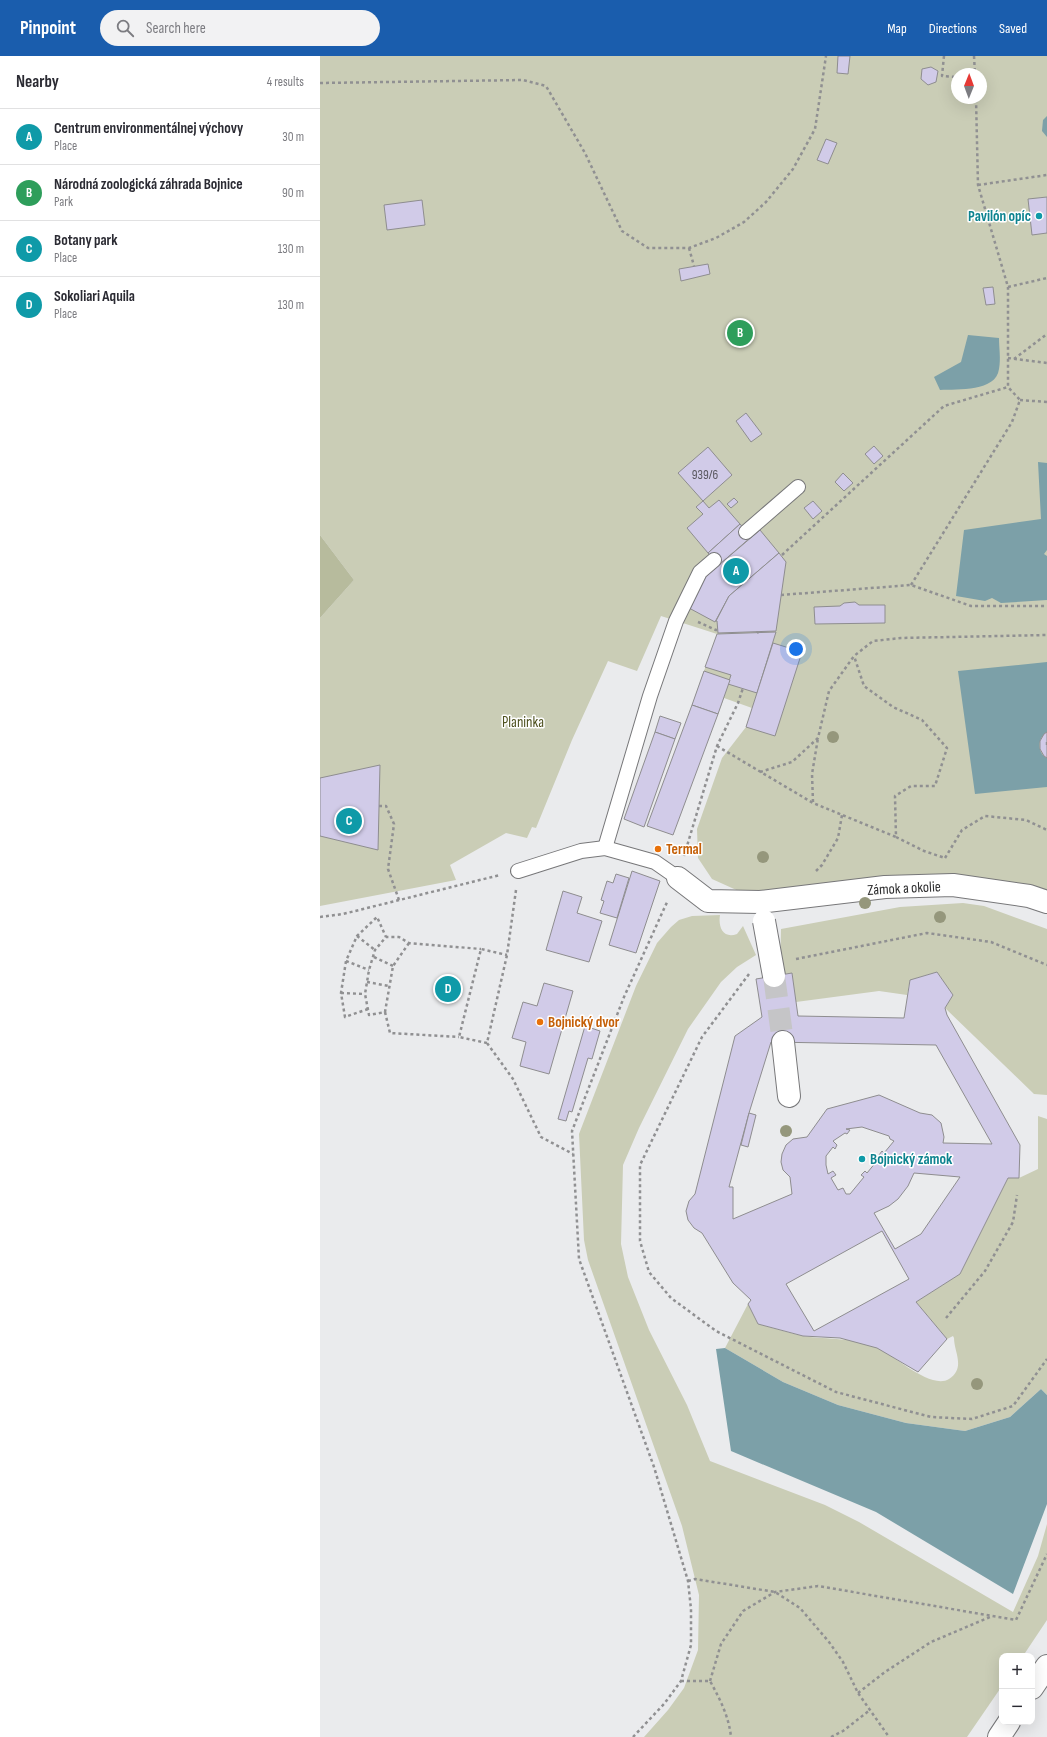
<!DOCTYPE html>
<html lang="en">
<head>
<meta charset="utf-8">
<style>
	body { margin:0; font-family:"Sofia Sans Condensed",sans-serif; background:#f2f2f3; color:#2b2b33 }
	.controls { position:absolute; right:12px; bottom:12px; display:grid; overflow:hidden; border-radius:8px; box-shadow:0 4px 16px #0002 }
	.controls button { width:36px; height:36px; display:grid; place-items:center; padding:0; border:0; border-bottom:1px solid #e1e1e2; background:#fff; color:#2b2b33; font:20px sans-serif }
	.compass { position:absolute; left:631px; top:12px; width:36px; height:36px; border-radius:50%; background:#fff; box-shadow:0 4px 16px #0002; rotate:1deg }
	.you { position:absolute; left:476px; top:593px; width:14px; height:14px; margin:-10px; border:3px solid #fff; border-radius:50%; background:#1a73e8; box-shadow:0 0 0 6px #1a73e833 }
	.badge { display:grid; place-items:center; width:26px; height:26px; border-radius:50%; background:#1a5dad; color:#fff; font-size:13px; font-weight:700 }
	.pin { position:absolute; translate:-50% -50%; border:2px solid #fff; box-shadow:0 1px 4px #0006 }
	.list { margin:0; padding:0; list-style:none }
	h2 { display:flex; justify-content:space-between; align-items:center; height:52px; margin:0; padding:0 16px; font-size:17px }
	h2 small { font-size:13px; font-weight:400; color:#7c7c81 }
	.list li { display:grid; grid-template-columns:26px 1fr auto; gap:12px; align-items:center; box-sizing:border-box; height:56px; padding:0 16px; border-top:1px solid #e1e1e2 }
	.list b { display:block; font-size:15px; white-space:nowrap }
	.list p { margin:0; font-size:13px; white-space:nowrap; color:#7c7c81 }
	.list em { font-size:13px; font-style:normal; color:#7c7c81 }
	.icon { flex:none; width:22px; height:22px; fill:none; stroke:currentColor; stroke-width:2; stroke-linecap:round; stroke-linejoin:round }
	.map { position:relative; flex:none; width:727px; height:1681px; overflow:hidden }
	header { display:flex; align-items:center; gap:24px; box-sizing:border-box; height:56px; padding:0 20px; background:#1a5dad; color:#fff }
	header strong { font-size:19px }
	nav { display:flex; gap:22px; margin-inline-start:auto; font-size:14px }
	.search { width:280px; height:36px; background:#f2f2f3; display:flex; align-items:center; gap:10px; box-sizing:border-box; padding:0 14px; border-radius:22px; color:#7c7c81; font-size:15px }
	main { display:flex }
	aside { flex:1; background:#fff }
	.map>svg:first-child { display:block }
	.green { fill:#cacdb6; fill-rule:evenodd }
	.forest { fill:#b7bb9d }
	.water { fill:#7ca0a8 }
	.building { fill:#d1cbe8; stroke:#8e8d8f; fill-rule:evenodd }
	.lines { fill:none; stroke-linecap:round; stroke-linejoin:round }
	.pedestrian-tunnel { stroke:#c5c5c7; stroke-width:22; stroke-dasharray:22 11; stroke-linecap:butt }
	.service-casing { stroke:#777779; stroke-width:16 }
	.pedestrian-casing { stroke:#777779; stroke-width:24 }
	.minor-casing { stroke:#777779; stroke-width:24 }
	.path { stroke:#909092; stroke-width:2.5; stroke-dasharray:3 3; stroke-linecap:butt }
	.service { stroke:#fff; stroke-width:14 }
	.pedestrian { stroke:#fff; stroke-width:22 }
	.minor { stroke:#fff; stroke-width:22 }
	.pedestrian-bridge-casing { stroke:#777779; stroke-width:24; stroke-linecap:butt }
	.pedestrian-bridge { stroke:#fff; stroke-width:22 }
	.tree { fill:#95977c }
	.culture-dot { fill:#0f9aa8; stroke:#fff; stroke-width:1.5 }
	.food-dot { fill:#e8710a; stroke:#fff; stroke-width:1.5 }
	.labels { text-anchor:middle; stroke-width:3; stroke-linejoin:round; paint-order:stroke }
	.number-label { font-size:13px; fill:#58565e }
	.culture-label { font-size:15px; font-weight:bold; fill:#0d838f; stroke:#fff; text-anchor:end }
	.park-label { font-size:15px; fill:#4f5220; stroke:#fff }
	.food-label { font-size:15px; font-weight:bold; fill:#c56008; stroke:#fff; text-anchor:start }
	.street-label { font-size:15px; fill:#2f2f30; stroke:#fff }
</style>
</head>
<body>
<header>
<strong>Pinpoint</strong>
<div class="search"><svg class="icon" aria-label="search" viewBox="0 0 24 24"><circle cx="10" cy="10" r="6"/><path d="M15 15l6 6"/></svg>Search here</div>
<nav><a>Map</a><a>Directions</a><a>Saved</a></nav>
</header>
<main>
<aside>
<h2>Nearby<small>4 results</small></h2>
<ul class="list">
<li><span class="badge" style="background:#0f9aa8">A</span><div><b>Centrum environmentálnej výchovy</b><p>Place</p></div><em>30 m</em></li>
<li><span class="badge" style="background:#2e9e5b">B</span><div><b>Národná zoologická záhrada Bojnice</b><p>Park</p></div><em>90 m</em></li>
<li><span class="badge" style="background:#0f9aa8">C</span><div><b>Botany park</b><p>Place</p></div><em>130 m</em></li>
<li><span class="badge" style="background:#0f9aa8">D</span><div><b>Sokoliari Aquila</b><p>Place</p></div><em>130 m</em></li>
</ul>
</aside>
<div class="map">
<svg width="727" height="1681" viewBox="0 0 727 1681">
	<rect width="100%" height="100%" fill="#eaebed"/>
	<g class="green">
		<path d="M0,0H727V837H423L392,823L378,802L377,773L402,702L426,671L432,652L404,642L398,658L372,649L397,578L341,560L317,615L288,605L252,684L216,772L212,771L207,782L186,777L130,809L136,824L0,850V562L34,524L0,479ZM637,18H661V42H637Z"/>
		<polygon points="643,847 664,850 727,873 727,1039 714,1038 625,952 633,939 617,916 590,924 587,939 559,935 476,946 472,918 460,919 461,873 580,851"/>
		<path d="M400,859C398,871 403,883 417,878L423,870L436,899L417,911L401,926L368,973L319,1072L303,1109L301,1188L308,1221L329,1274L367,1349L390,1405L505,1449L539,1466L693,1556L718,1500L727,1468V1564L703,1600H682V1630L647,1681H324L348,1654L364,1632L378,1594L379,1539L362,1470L268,1204L264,1184L259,1078L316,930L337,887L351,871L359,864L372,860Z"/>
		<path d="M718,1060L727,1063V1339L721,1333L690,1361L645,1375L586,1367L518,1349L463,1326L405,1292L428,1248L438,1268C453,1272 468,1277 483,1280C508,1284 535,1281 558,1292C575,1300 611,1334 629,1323C646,1312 634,1296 634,1282L633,1280L627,1283L596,1246L640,1218L688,1122H699L718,1113Z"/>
	</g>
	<polygon class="forest" points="0,479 34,524 0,562"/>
	<g class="water">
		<polygon points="727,60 727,81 722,75 723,64"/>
		<path d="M648,279L679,282C679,292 681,303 679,313C676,336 638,333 620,334L614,321L641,306Z"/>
		<polygon points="718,406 727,407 727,494 724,498 727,500 727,544 681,547 672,542 665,545 636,540 644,474 721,463"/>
		<path d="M727,606V676C717,682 717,697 727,702V731L655,738L638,615Z"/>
		<polygon points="405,1292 463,1326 518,1349 586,1367 645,1375 690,1361 721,1333 727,1339 727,1448 693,1538 556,1456 411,1395 396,1293"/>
	</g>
	<g class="building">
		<polygon points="518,0 530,0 528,18 517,17"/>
		<polygon points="611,11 618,15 616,26 608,29 601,23 602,13"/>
		<polygon points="506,83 517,87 508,108 497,104"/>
		<polygon points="727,141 727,177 712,179 708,143"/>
		<polygon points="102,144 105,169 67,174 64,149"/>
		<polygon points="388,208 390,218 361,225 359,213"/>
		<polygon points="673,231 675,248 666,249 663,232"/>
		<polygon points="426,357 442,378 431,386 416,365"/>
		<polygon points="554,390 563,400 554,408 545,398"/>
		<polygon points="388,391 412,419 383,445 358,417"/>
		<polygon points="523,417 533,427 524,435 515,426"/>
		<polygon points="414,442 418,446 411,452 407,448"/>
		<polygon points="399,444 420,468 388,497 367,472 383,458 376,451 383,445 389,452"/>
		<polygon points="493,445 502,455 493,463 484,452"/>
		<polygon points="420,468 431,481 399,509 388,497"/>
		<polygon points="440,474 459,497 409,540 395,566 369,552 386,520"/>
		<polygon points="459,497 466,506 456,575 398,577 397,565 396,565 409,540"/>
		<polygon points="535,546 539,549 565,549 565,567 495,568 494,551 520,550 524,547"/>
		<polygon points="456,576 437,637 408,628 411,619 385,611 397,578"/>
		<polygon points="453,587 482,596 455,680 426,671"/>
		<polygon points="384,615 410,624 398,658 372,649"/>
		<polygon points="372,649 398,658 353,779 327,770"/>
		<polygon points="340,660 361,667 355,683 335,676"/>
		<polygon points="335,676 355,683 324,771 304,763"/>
		<polygon points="727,676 727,702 724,700 720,693 720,685 724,678"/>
		<polygon points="60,709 58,794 0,780 0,722"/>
		<polygon points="312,815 340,825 316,897 289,889"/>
		<polygon points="296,818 309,822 297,862 280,857 284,845 281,844 287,825 293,827"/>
		<polygon points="243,835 262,841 257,857 282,865 269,906 226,894"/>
		<path d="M617,916L633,939L625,952L627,959L700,1089L699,1122H688L640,1218L596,1246L627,1283L598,1316L557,1292L520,1282L483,1280L438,1268L428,1248L431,1244L413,1227L382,1177L374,1172L368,1164L366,1155L369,1145L375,1138L415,980L442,961L436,923L472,917L478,960L584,962L590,924ZM451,986L616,989L672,1088L623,1087L624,1081L621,1067L612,1059L600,1057L559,1039L507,1053L487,1081L473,1083L466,1089L462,1098L461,1106L463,1114L470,1121L472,1138L413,1163V1131H409L429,1057ZM542,1071L569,1080L570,1083L574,1085L564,1097L562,1095L559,1099L561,1100L547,1117L545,1115L541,1119L544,1121L530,1138H526L523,1132L518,1134L511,1122L516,1119L513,1115L508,1118L506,1109V1100L513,1091L515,1093L517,1089L513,1085L525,1077L527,1078L530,1074L526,1073ZM594,1117L640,1121L601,1178L575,1193L554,1157L569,1150L578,1143L588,1130ZM562,1175L589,1223L494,1275L466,1228Z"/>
		<polygon points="224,927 253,935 229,1018 200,1010 206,986 192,982 203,946 217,950"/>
		<polygon points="265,970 280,975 272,1003 268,1002 252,1056 249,1055 246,1065 238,1063"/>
		<polygon points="429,1057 436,1059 428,1091 421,1089"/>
	</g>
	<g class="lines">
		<polyline class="pedestrian-tunnel" points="454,920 463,986"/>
		<defs>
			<g id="service">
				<polyline points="426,476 478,431"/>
				<polyline points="285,792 330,640 356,565 380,516 394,504"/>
				<polyline points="198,815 261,795 285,792 335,806 358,822"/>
			</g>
			<g id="pedestrian">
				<polyline points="358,822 388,845 440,846 565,831 633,829 709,840 727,846"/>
				<polyline points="463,986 469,1040"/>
			</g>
			<g id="minor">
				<polyline points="712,1632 727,1610"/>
				<polyline points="679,1681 689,1666"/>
			</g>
		</defs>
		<use href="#service" class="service-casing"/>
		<use href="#pedestrian" class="pedestrian-casing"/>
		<use href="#minor" class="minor-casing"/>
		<g class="path">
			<polyline points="624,0 622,20 637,21"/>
			<polyline points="654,0 655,18"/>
			<polyline points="0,27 203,24 226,30 265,97 302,175 328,192 369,192 396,182 424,166 446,146 473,113 495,73 506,0"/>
			<polyline points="658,129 727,119"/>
			<polyline points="369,192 374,210"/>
			<polyline points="688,231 727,222"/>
			<polyline points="688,302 727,307"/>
			<polyline points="694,303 727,278"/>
			<polyline points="700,344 727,346"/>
			<polyline points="462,499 624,350 688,331 688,231 658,129 656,42"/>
			<polyline points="591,529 692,366 700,344 688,331"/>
			<polyline points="461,539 591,529 651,550 727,550"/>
			<polyline points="378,566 396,574 398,574"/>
			<polyline points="437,577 438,576"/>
			<polyline points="727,686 727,692"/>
			<polyline points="397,690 493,747 576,781 575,740 591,730 615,730 627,692 602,664 573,651 544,630 534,600"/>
			<polyline points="440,716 472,706 498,682 509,635 534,600 553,585 581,582 727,579"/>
			<polyline points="493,746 492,718 498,682"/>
			<polyline points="59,750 66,750 74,768 68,813 79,844"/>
			<polyline points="576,781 604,795 625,802"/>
			<polyline points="364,800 397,690 418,647 423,632"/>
			<polyline points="625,802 642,774 665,760 706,764 727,774"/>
			<polyline points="496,815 502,809 518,782 522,759"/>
			<polyline points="196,834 187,899 167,987 193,1023 221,1081 253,1098"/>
			<polyline points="0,861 23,858 180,819"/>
			<polyline points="37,880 55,894"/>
			<polyline points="89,887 73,910 65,956 49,959 45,938 49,914 55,894 66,881 79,881 89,887 161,893"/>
			<polyline points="54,901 73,910"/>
			<polyline points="476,903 607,877 671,886 727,909"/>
			<polyline points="26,905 49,914"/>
			<polyline points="429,918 382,981 320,1109 320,1185 329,1216 351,1242 396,1275 516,1336 611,1361 652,1363 693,1350 727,1303"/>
			<polyline points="47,926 69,930"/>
			<polyline points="21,937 45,938"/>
			<polyline points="48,953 25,961 21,937 26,905 37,880 57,861 66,881"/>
			<polyline points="65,956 70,977 139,981"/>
			<polyline points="167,987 139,981 161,893 187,899"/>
			<polyline points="626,1262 665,1215 693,1166 697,1139"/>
			<polyline points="368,1525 375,1523 455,1536 480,1552 509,1586 523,1606 538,1637 569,1681"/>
			<path d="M361,1625H390C400,1643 409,1661 411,1681"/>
			<polyline points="390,1625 401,1588 423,1555 455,1536 498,1530 696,1564 727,1498"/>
			<polyline points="538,1637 565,1616 611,1586 670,1561"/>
			<polyline points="313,1681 344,1648 361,1625 371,1589 371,1553 368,1525 334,1411 259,1203 252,1075 304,941 348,844"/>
			<polyline points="511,1681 523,1675 550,1654"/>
		</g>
		<use href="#service" class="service"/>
		<use href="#pedestrian" class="pedestrian"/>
		<use href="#minor" class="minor"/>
		<defs>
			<polyline id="pedestrian-bridge" points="444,865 454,920"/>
		</defs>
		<use href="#pedestrian-bridge" class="pedestrian-bridge-casing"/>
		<use href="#pedestrian-bridge" class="pedestrian-bridge"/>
	</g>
	<g class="tree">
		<circle cx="513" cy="681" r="6"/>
		<circle cx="443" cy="801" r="6"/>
		<circle cx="545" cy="847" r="6"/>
		<circle cx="620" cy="861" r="6"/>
		<circle cx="466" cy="1075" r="6"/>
		<circle cx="657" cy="1328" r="6"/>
	</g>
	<g class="culture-dot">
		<circle cx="719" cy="160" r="4"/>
		<circle cx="542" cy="1103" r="4"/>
	</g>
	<g class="food-dot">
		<circle cx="338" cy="793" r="4"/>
		<circle cx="220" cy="966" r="4"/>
	</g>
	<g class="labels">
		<g class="number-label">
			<text x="385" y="423">939/6</text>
		</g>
		<g class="culture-label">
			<text x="711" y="165">Pavilón opíc</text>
			<text x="550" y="1108" text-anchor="start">Bojnický zámok</text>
		</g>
		<g class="park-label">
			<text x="203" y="671">Planinka</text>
		</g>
		<g class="food-label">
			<text x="346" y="798">Termal</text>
			<text x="228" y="971">Bojnický dvor</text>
		</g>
		<g class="street-label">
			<text transform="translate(584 832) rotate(-3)" y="5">Zámok a okolie</text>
		</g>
	</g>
</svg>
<div class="controls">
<button>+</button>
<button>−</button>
</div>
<svg class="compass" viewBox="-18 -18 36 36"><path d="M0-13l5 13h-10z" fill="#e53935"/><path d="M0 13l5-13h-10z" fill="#7c7c81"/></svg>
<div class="you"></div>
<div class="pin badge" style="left:416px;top:515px;background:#0f9aa8">A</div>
<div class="pin badge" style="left:420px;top:277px;background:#2e9e5b">B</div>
<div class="pin badge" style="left:29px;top:765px;background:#0f9aa8">C</div>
<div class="pin badge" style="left:128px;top:933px;background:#0f9aa8">D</div>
</div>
</main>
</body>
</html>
